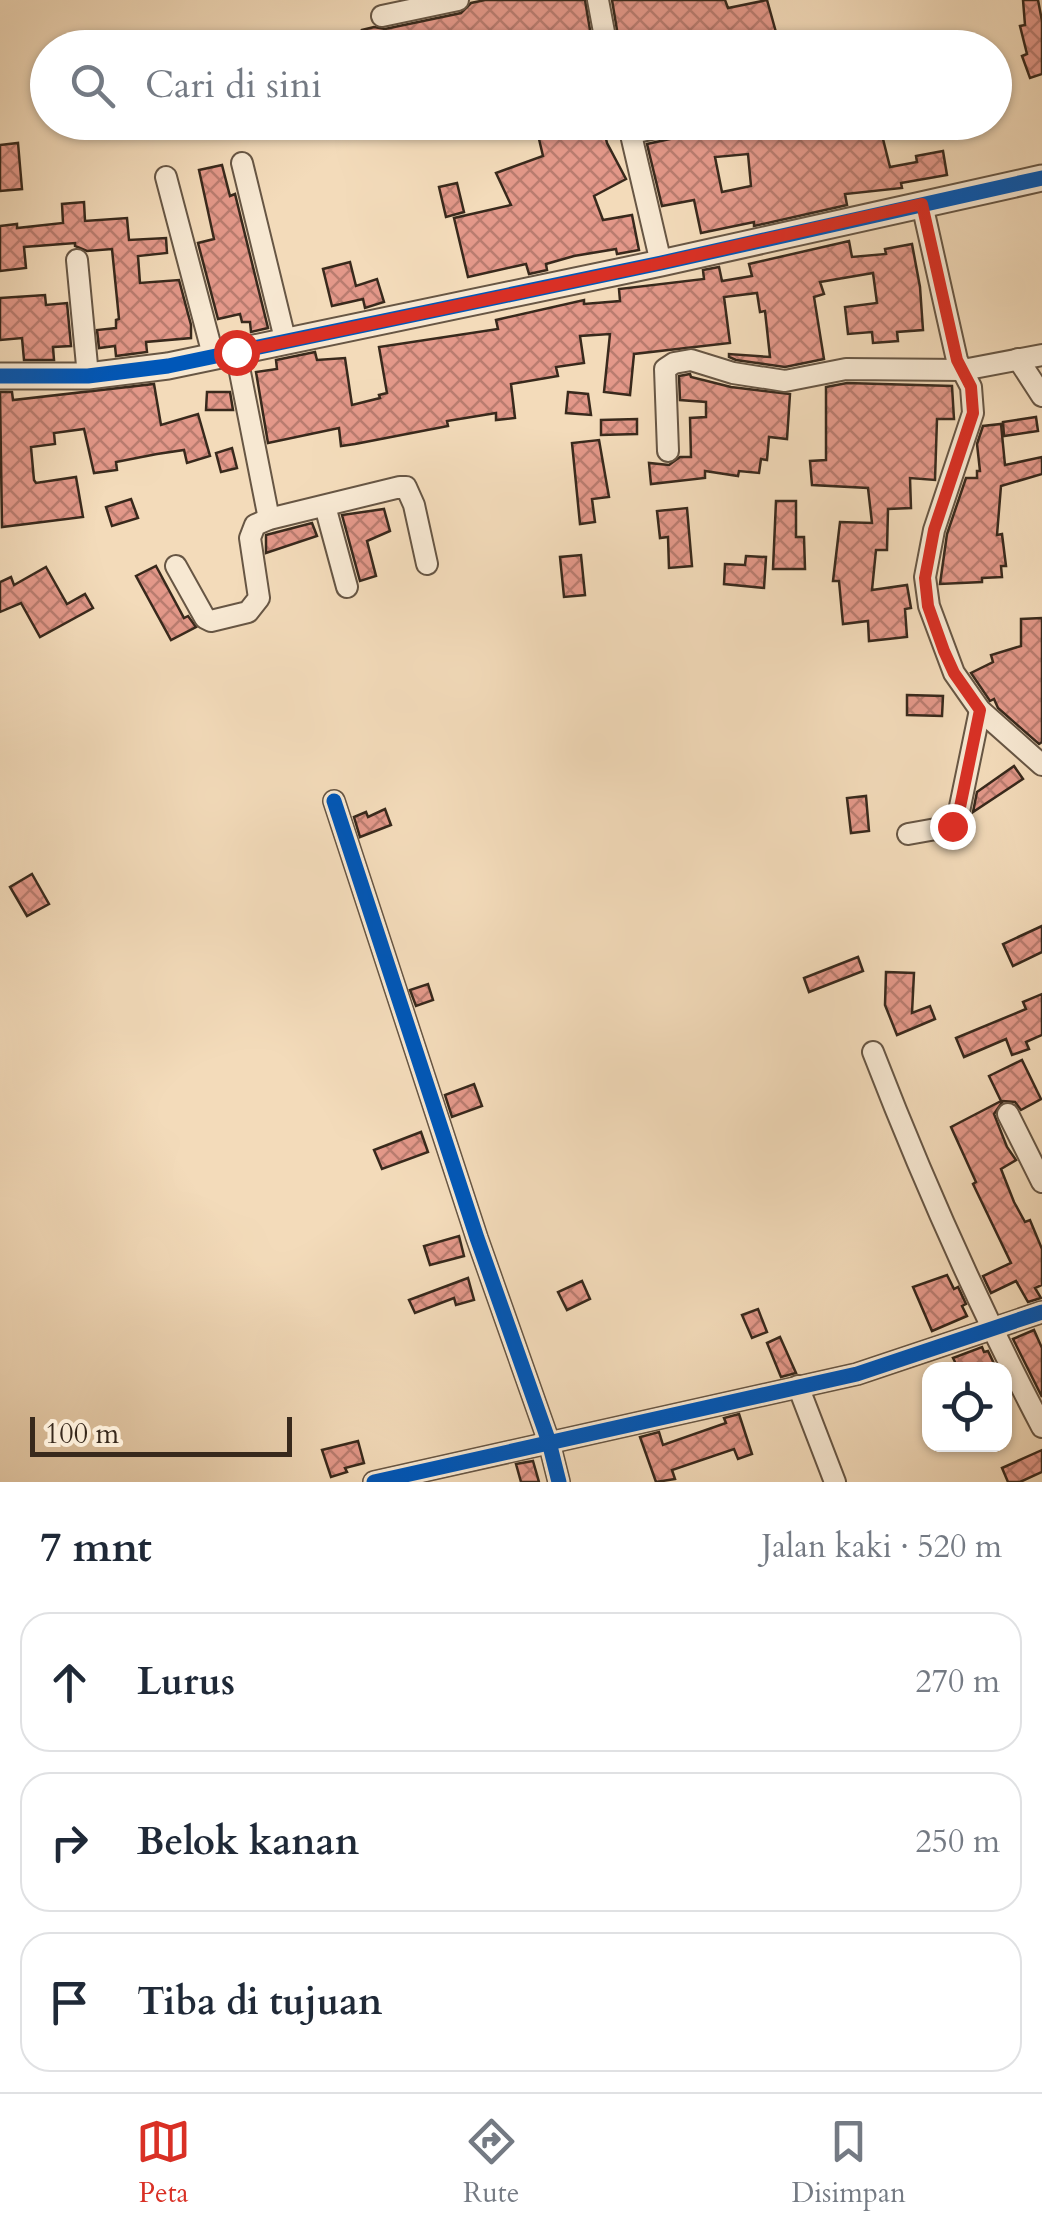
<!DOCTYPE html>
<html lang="id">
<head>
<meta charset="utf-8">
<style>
	body { margin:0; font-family:Cardo,serif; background:#f6f6f7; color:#1f2937 }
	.controls { position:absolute; right:30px; bottom:30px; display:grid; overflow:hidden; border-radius:20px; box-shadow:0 2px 8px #0004 }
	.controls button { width:90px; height:90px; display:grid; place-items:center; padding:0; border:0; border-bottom:2px solid #e0e1e3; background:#fff; color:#1f2937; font:50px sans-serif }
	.scale { position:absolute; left:30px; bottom:25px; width:262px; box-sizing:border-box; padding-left:10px; border:5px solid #38291c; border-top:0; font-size:28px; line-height:35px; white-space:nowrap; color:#38291c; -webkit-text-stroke:8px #f7e8d2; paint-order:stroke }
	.stop { position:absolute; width:30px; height:30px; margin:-22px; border:8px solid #d93025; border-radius:50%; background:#fff }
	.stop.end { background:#d93025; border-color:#fff; box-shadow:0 2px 10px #0008 }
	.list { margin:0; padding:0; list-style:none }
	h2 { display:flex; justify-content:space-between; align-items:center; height:130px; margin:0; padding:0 40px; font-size:42px }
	h2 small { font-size:32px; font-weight:400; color:#747a83 }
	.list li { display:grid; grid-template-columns:65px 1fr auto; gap:30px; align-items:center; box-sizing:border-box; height:140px; margin:0 20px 20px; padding:0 20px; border:2px solid #e0e1e3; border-radius:30px }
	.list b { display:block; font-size:38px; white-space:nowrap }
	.list em { font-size:32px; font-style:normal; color:#747a83 }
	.icon { flex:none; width:55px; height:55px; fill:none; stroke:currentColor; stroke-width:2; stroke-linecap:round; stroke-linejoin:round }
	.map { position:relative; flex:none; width:1042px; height:1482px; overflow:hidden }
	.search { position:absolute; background:#fff; box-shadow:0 2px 8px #0004; left:30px; right:30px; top:30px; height:110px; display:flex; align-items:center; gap:25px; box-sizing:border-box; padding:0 35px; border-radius:55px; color:#747a83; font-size:38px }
	.sheet { height:610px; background:#fff }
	nav { display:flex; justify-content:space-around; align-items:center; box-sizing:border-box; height:140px; border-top:2px solid #e0e1e3; background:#fff; font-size:28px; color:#747a83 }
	nav a { display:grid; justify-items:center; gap:5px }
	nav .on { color:#d93025 }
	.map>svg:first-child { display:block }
	.building { fill:url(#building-cross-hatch); stroke:#38291c; stroke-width:2.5; fill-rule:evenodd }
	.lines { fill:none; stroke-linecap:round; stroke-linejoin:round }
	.minor-casing { stroke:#675644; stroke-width:24 }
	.tertiary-casing { stroke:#675644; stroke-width:29 }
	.minor { stroke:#f7e8d2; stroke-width:20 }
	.tertiary { stroke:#f7e8d2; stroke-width:25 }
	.cycleway-casing { stroke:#f7e8d2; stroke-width:21 }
	.cycleway { stroke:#0057b8; stroke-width:15 }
	.route { stroke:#d93025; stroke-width:12 }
</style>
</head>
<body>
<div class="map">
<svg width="1042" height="1482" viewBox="0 0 1042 1482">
	<defs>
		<pattern id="building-cross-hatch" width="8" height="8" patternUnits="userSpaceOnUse" patternTransform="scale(2.5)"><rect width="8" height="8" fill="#e39889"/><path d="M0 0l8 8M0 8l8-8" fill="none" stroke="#b97c6f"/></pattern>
	</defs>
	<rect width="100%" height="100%" fill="#f3dbba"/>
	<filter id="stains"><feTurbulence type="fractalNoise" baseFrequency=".002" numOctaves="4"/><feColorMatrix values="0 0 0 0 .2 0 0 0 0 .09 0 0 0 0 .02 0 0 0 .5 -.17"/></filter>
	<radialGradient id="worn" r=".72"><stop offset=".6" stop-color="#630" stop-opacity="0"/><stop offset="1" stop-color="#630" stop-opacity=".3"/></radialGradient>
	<g class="building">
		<polygon points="485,0 585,0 593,48 366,48 362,30 374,27 385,29 461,13 471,3"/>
		<polygon points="612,0 725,0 728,8 767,0 779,43 761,47 759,43 735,48 732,39 704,46 703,39 672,48 620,48"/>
		<polygon points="1023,0 1038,0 1042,21 1042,74 1030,78 1022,56 1027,54 1020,26 1025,25"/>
		<polygon points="535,122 602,122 607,143 626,179 594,196 603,220 632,215 639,250 617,254 616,249 574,256 546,264 547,270 529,274 526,264 468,277 454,218 511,205 496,173 543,156"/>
		<path d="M717,122H787V126L815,123V128L839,125L840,130L864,125L866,135L881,131L890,167L917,162L916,156L943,151L947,175L901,183L902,188L845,194L847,205L754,226V222L701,233L694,200L662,206L647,144L688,135L694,131L697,123L698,128ZM748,154L751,186L722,192L715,157Z"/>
		<polygon points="18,143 22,189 0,191 0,145"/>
		<polygon points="222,165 230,196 235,194 268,328 251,332 250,322 242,322 240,314 218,319 198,243 214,239 199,170"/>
		<polygon points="457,183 464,212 446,217 439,187"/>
		<polygon points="84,202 85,221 127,218 129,240 166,238 167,253 138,256 140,283 179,280 191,325 191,338 146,342 147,352 116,356 115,346 99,348 97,330 116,328 116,320 119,319 112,249 87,251 75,246 75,243 24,247 26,268 0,271 0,226 17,224 17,228 63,223 62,204"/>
		<polygon points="849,241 852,257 886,254 885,249 912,244 920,287 923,330 897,332 898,341 873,343 872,332 848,334 845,307 877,303 873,273 820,282 824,294 814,297 824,359 785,367 736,360 729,357 729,354 770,357 765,311 760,312 757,293 724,297 730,343 634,354 630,395 604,392 610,334 580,336 584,363 556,367 558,376 511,384 515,418 496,420 496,413 447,421 448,426 355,444 341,446 339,428 268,443 256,372 277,369 276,360 315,352 317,360 345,358 352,405 380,398 379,395 387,393 379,347 498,329 496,320 584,300 584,304 620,301 619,289 704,279 703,270 719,267 722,281 752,276 749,264"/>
		<polygon points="350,262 356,286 377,279 384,302 365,308 363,299 332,306 323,269"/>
		<polygon points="45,295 46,305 67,303 71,346 53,347 54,360 24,360 22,338 0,340 0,298"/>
		<polygon points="690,374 691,377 731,387 790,394 787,439 769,437 767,460 761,459 759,473 739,471 738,476 705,471 705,478 651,484 649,463 669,465 680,457 691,457 690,418 706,417 706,402 680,400 679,376"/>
		<polygon points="847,383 952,386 954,419 937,419 935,480 910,478 911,508 888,509 887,550 876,550 872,590 907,585 911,608 905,609 907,637 869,641 868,621 843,624 839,581 833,581 840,522 872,523 868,488 812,485 810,461 826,460 826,387"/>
		<polygon points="154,384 161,425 198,414 210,456 187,463 184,450 157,454 116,462 117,470 94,473 84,429 54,433 55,444 31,447 34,480 36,483 76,477 83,517 2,527 0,392 12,392 13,400"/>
		<polygon points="207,392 230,392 233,410 206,410"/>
		<polygon points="568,392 588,394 591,415 566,413"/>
		<polygon points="1036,417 1038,431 1004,436 1003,422"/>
		<polygon points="637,419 637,434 601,435 601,420"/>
		<polygon points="1001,424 1005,465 1042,457 1042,474 1001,486 997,535 1002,534 1006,566 1001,566 1002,577 982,578 982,582 940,584 947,534 966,478 977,478 977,471 980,471 977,444 983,426"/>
		<polygon points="599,440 609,497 592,499 595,522 580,524 572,443"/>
		<polygon points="232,448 237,468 221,472 216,453"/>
		<polygon points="131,499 138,518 112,526 106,507"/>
		<polygon points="776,501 796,501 796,537 804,537 805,569 773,569"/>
		<polygon points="687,508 692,566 669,568 668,537 660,538 657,511"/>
		<polygon points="384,509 390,531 367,541 376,576 360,581 342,515"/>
		<polygon points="312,523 317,536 266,553 266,535"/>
		<polygon points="581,555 585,595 564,597 560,557"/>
		<polygon points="746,556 766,557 764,588 724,584 725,564 745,565"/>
		<polygon points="156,566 184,618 188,616 196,627 171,640 136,576"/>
		<polygon points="46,567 67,604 85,594 93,608 40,637 21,603 0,612 0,582 11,577 14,585"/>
		<polygon points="1042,618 1042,742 1039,744 998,708 994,699 990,701 971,673 993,662 991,655 1021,646 1021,619"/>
		<polygon points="907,695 943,696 942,716 907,715"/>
		<polygon points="1014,766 1023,779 973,812 977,792"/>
		<polygon points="866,796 869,831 851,833 847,798"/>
		<polygon points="385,809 391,825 360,837 354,817 366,812 368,817"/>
		<polygon points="32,874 49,904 27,916 10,887"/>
		<polygon points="1042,926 1042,952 1013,966 1003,944"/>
		<polygon points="858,957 863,971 809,992 804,978"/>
		<polygon points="886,972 914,973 912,1013 930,1006 935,1019 897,1035 885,1005"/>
		<polygon points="428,984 433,1000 416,1006 410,990"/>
		<polygon points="1042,994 1042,1035 1026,1042 1029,1049 1012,1055 1006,1039 964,1057 956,1038 1026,1009 1023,1002"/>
		<polygon points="1022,1060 1041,1099 1021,1110 1015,1102 1003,1101 994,1114 1007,1147 1016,1160 1001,1169 1014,1202 1025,1222 1030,1220 1042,1249 1042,1285 1035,1288 1041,1298 1028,1302 1016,1281 991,1293 983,1276 1011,1263 973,1184 976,1182 951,1127 1001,1101 989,1076"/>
		<polygon points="474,1084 482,1106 452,1117 445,1095"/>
		<polygon points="421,1132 428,1152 382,1169 374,1150"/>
		<polygon points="459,1236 464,1256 430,1265 424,1246"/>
		<polygon points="947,1275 954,1289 958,1287 966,1304 962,1306 967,1316 932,1331 913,1287"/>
		<polygon points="468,1278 474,1300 456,1305 454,1298 415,1313 409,1300"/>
		<polygon points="582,1281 590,1299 567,1310 558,1292"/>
		<polygon points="758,1309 767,1332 752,1338 742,1315"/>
		<polygon points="1034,1330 1042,1348 1042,1397 1013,1339"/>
		<polygon points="780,1337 796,1373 781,1377 767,1343"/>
		<polygon points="982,1347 984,1352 988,1351 997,1370 959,1370 953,1358"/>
		<polygon points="739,1414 752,1454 738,1459 734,1449 672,1470 675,1479 656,1482 640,1437 659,1432 663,1445 726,1423 724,1418"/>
		<polygon points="358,1441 364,1463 345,1468 347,1472 331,1477 322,1450"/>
		<polygon points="1042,1450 1042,1472 1020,1482 1008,1482 1002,1468"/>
		<polygon points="533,1461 539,1482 521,1482 516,1464"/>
	</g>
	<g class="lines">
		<defs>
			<g id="minor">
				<polyline points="598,0 607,48"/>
				<polyline points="382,16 458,0"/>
				<polyline points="628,122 661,263"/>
				<polyline points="632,133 684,122"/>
				<polyline points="242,163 285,339"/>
				<polyline points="166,177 213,355"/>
				<polyline points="922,204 957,360 971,387 973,413 934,530 925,577 929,606 954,673 980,710 1042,765"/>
				<polyline points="77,260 88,376"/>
				<polyline points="236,352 269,519"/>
				<polyline points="1018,359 1042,396"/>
				<polyline points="668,451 665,369 674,363 691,360 733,373 785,381 846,369 963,370 1042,355"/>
				<polyline points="325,506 347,587"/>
				<polyline points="176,566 205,618 211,621 248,612 259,598 250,538 255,525 269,519 400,487 406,487 414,505 427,564"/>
				<polyline points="334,801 477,1238 549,1442 559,1482"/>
				<polyline points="908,834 953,826 957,821 980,710"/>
				<path d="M873,1052C923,1181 978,1305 1042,1427"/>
				<polyline points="1008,1114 1042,1182"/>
				<polyline points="798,1386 835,1482"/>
				<polyline points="374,1482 857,1374 1042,1312"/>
			</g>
			<polyline id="tertiary" points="0,376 88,376 168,366 661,263 1042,178"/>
		</defs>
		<use href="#minor" class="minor-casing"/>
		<use href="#tertiary" class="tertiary-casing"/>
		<use href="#minor" class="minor"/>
		<use href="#tertiary" class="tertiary"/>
		<defs>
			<g id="cycleway">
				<polyline points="0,376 88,376 168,366 661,263 1042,178"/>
				<polyline points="334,801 477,1238 549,1442 559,1482"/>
				<polyline points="374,1482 857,1374 1042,1312"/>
			</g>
		</defs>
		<use href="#cycleway" class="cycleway-casing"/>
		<use href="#cycleway" class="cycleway"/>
	</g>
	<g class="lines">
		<polyline class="route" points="236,352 661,263 922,204 957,360 971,387 973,413 934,530 925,578 928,606 944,651 954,673 980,710 959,812 952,826"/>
	</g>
	<rect width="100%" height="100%" filter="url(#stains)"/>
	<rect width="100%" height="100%" fill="url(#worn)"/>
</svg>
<div class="controls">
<button><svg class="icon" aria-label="locate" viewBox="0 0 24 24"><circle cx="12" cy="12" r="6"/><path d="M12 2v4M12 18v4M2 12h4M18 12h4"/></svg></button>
</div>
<div class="scale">100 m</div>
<div class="stop" style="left:236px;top:352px"></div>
<div class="stop end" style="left:952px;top:826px"></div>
<div class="search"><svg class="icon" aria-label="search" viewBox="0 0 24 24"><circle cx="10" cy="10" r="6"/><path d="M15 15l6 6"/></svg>Cari di sini</div>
</div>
<section class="sheet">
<h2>7 mnt<small>Jalan kaki · 520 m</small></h2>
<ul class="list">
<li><svg class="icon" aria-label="ahead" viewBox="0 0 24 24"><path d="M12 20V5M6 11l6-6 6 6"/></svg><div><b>Lurus</b></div><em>270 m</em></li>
<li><svg class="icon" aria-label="right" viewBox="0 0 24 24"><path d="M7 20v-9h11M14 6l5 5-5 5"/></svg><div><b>Belok kanan</b></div><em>250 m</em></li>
<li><svg class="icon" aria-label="arrive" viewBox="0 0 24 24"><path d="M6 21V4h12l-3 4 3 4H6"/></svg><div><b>Tiba di tujuan</b></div></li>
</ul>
</section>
<nav>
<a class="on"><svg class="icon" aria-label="map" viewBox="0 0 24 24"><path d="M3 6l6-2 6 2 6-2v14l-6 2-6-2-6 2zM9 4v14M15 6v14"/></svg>Peta</a>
<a><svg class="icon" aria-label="directions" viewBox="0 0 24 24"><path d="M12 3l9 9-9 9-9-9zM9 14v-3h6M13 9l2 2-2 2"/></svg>Rute</a>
<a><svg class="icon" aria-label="saved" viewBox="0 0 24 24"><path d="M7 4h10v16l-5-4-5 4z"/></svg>Disimpan</a>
</nav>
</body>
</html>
